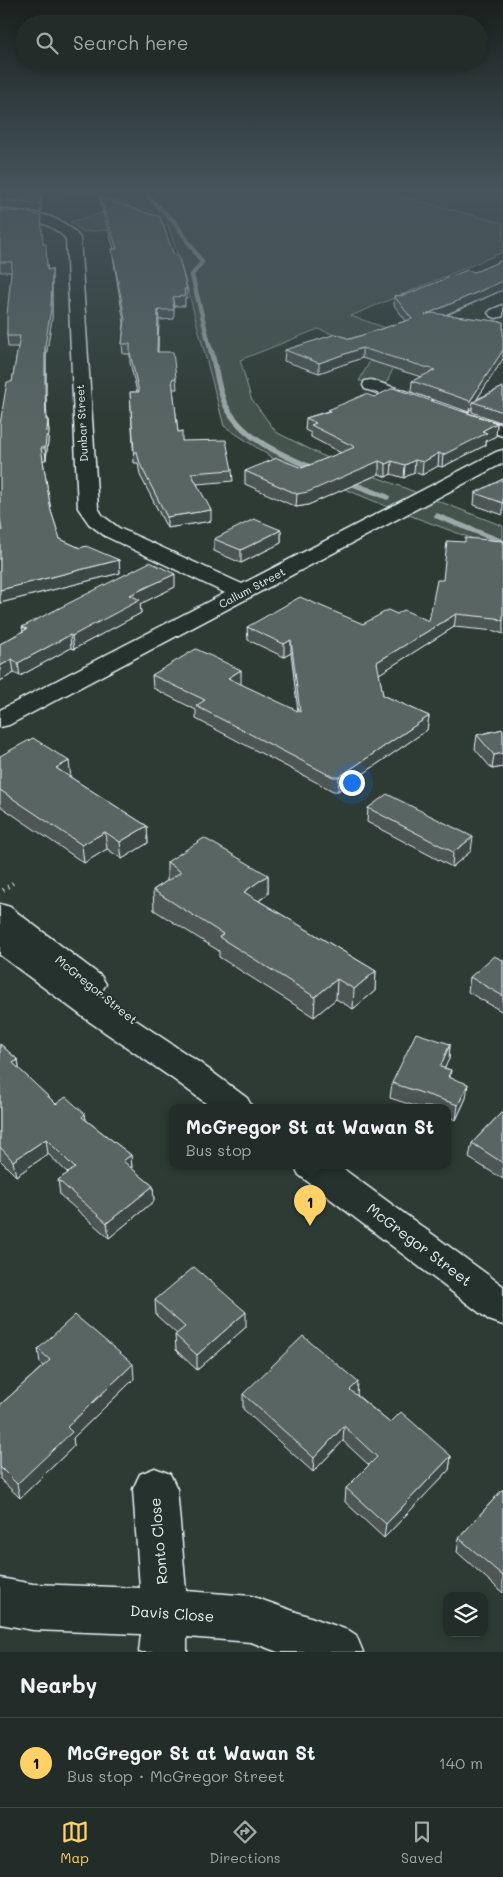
<!DOCTYPE html>
<html lang="en">
<head>
<meta charset="utf-8">
<style>
	body { margin:0; font-family:Mali,sans-serif; background:#2a3430; color:#f1f3f6 }
	.controls { position:absolute; right:15px; bottom:15px; display:grid; overflow:hidden; border-radius:10px; box-shadow:0 2px 8px #0003 }
	.controls button { width:45px; height:45px; display:grid; place-items:center; padding:0; border:0; border-bottom:1px solid #3f4845; background:#222c28; color:#f1f3f6; font:25px sans-serif }
	.you { position:absolute; left:351px; top:782px; width:18px; height:18px; margin:-12px; border:4px solid #fff; border-radius:50%; background:#1a73e8; box-shadow:0 0 0 8px #1a73e833 }
	.badge { display:grid; place-items:center; width:32px; height:32px; border-radius:50%; background:#ffd166; color:#111; font-size:16px; font-weight:700 }
	.pin { position:absolute; translate:-50% -41px; filter:drop-shadow(0 1px 2px #0008) }
	.pin::after { content:''; position:absolute; top:26px; width:18px; height:15px; background:inherit; clip-path:polygon(0 0,100% 0,50% 100%) }
	.popup { position:absolute; left:169px; top:1104px; width:282px; height:65px; box-sizing:border-box; display:grid; place-content:center; border-radius:10px; background:#222c28; filter:drop-shadow(0 1px 4px #0005); font-size:16px; white-space:nowrap; color:#a2a7a8 }
	.popup b { font-size:19px; color:#f1f3f6 }
	.popup::after { content:''; position:absolute; left:50%; top:100%; margin-left:-10px; border:10px solid transparent; border-top-color:#222c28 }
	.list { margin:0; padding:0; list-style:none }
	h2 { display:flex; justify-content:space-between; align-items:center; height:65px; margin:0; padding:0 20px; font-size:21px }
	h2 small { font-size:16px; font-weight:400; color:#a2a7a8 }
	.list li { display:grid; grid-template-columns:32px 1fr auto; gap:15px; align-items:center; box-sizing:border-box; height:90px; padding:0 20px; border-top:1px solid #3f4845 }
	.list b { display:block; font-size:19px; white-space:nowrap }
	.list p { margin:0; font-size:16px; white-space:nowrap; color:#a2a7a8 }
	.list em { font-size:16px; font-style:normal; color:#a2a7a8 }
	.icon { flex:none; width:28px; height:28px; fill:none; stroke:currentColor; stroke-width:2; stroke-linecap:round; stroke-linejoin:round }
	.map { position:relative; flex:none; width:503px; height:1652px; overflow:hidden }
	.search { position:absolute; background:#222c28; box-shadow:0 2px 8px #0003; left:15px; right:15px; top:15px; height:55px; display:flex; align-items:center; gap:12px; box-sizing:border-box; padding:0 18px; border-radius:28px; color:#a2a7a8; font-size:19px }
	.sheet { height:155px; background:#222c28 }
	nav { display:flex; justify-content:space-around; align-items:center; box-sizing:border-box; height:70px; border-top:1px solid #3f4845; background:#222c28; font-size:14px; color:#a2a7a8 }
	nav a { display:grid; justify-items:center; gap:2px }
	nav .on { color:#ffd166 }
	.map>svg:first-child { display:block }
	.green { fill:#45524e; stroke:#96a2a3 }
	.lines { fill:none; stroke-linecap:round; stroke-linejoin:round }
	.stream-far1 { stroke:#9da8a9; stroke-width:4.5 }
	.stream { stroke:#9da8a9; stroke-width:5.5 }
	.minor-casing { stroke:#e8f1f8; stroke-width:3 }
	.major-casing { stroke:#e8f1f8; stroke-width:3 }
	.path { stroke:#e8f1f8; stroke-width:4; stroke-dasharray:1 4.5; stroke-linecap:butt }
	.minor { fill:#26332d; fill-rule:evenodd }
	.major { fill:#26332d; fill-rule:evenodd }
	.wall { fill:#4d5755; stroke:#e8f1f8 }
	.shaded-wall { fill:#3e4745; stroke:#e8f1f8 }
	.building { fill:#596563; stroke:#e8f1f8 }
	.labels { text-anchor:middle; stroke-width:4; stroke-linejoin:round; paint-order:stroke }
	.far-street-label { font-size:11px; fill:#e8f1f8; stroke:#26332d }
	.street-label { font-size:12px; fill:#e8f1f8; stroke:#26332d }
	.near-street-label { font-size:15px; fill:#e8f1f8; stroke:#26332d }
</style>
</head>
<body>
<div class="map">
<svg width="503" height="1652" viewBox="0 0 503 1652">
	<rect width="100%" height="100%" fill="#2e3b35"/>
	<filter id="ink" filterUnits="userSpaceOnUse"><feTurbulence type="fractalNoise" baseFrequency=".02" numOctaves="2"/><feDisplacementMap in="SourceGraphic" scale="10" xChannelSelector="R" yChannelSelector="G"/><feConvolveMatrix kernelMatrix="1 2 1 2 8 2 1 2 1" color-interpolation-filters="sRGB"/></filter>
	<g filter="url(#ink)">
		<polygon class="green" points="70,192 384,192 503,223 503,252 351,316 428,342 400,354 386,384 359,381 376,350 318,329 240,360 251,398 276,432 327,458 503,526 503,550 398,511 277,461 224,426 185,279 168,225 84,232 70,222 129,205 94,194"/>
		<g class="lines">
			<polyline class="stream-far1" points="147,192 152,201 174,221 202,262 192,275 211,352"/>
			<g class="stream">
				<path d="M211,350C216,368 218,390 226,406C244,441 285,456 319,471"/>
				<polyline points="345,481 387,497"/>
				<polyline points="437,516 503,542"/>
			</g>
			<defs>
				<g id="minor">
					<path d="M0,210C28,211 62,213 80,238L98,508L103,516L119,528L242,584L496,452L503,450V463L9,725L0,727V710L225,593L105,536L89,524L78,508L66,239C50,220 23,218 0,218Z"/>
					<polygon points="503,305 503,316 496,318 491,316 488,313 491,310"/>
					<polygon points="371,380 430,399 433,403 430,407 424,408 365,389 363,385 365,381"/>
					<polygon points="462,412 503,425 503,436 456,421 453,417 456,413"/>
					<polygon points="155,1468 170,1474 177,1489 186,1591 251,1596 350,1631 356,1635 363,1652 278,1652 251,1642 187,1637 187,1652 139,1652 141,1634 33,1630 0,1624 0,1578 33,1584 140,1588 133,1489 140,1474"/>
				</g>
				<g id="major">
					<polygon points="0,904 10,907 101,976 106,984 101,992 95,993 200,1063 247,1098 252,1107 211,1107 176,1081 90,1022 0,955"/>
					<polygon points="294,1165 338,1165 503,1286 503,1325 489,1320 299,1175"/>
				</g>
			</defs>
			<use href="#minor" class="minor-casing"/>
			<use href="#major" class="major-casing"/>
			<polyline class="path" points="3,890 13,883"/>
			<use href="#minor" class="minor"/>
			<use href="#major" class="major"/>
		</g>
		<g class="wall">
			<polygon points="0,192 40,192 41,213 0,208"/>
			<polygon points="100,198 187,289 187,298 185,298 185,306 174,306 174,319 159,320 158,352 176,378 177,389 173,389 178,432 182,441 232,470 233,481 197,484 211,521 167,528 140,475 138,463 134,463 130,392 137,392 130,363 130,354 123,354 122,344 124,323 113,257 112,249 114,249 101,206"/>
			<polygon points="0,211 43,244 48,270 52,269 52,318 46,357 46,397 47,420 48,420 49,432 46,460 43,460 51,511 60,539 80,548 119,560 120,573 0,603 0,532 2,531 12,382 18,347 8,347 7,336 11,272 0,272"/>
			<polygon points="503,260 503,290 447,315 503,322 503,359 477,399 503,387 503,423 472,412 472,407 469,412 411,392 412,381 421,377 362,358 319,373 284,361 285,350 350,339 406,321 394,305 394,296 405,295 475,272"/>
			<polygon points="374,397 497,423 496,436 486,441 486,445 442,467 438,466 422,475 414,472 404,478 391,474 386,477 379,474 308,505 296,507 245,484 245,471 302,468 341,453 311,437 311,433 305,430 306,418 328,411 328,410"/>
			<polygon points="503,479 503,515 474,505 475,493"/>
			<polygon points="281,530 281,543 241,563 214,551 214,539"/>
			<polygon points="503,541 503,634 495,631 454,627 379,674 383,695 429,716 427,730 338,791 333,791 196,719 196,710 153,688 152,675 241,670 240,684 298,712 291,653 284,657 248,640 247,627 363,624 397,614 429,621 443,580 465,542"/>
			<polygon points="175,587 140,604 141,613 74,649 71,648 20,676 14,673 0,681 0,644 23,631 22,627"/>
			<polygon points="503,729 503,767 492,769 475,749 477,735"/>
			<polygon points="0,756 69,761 70,777 147,826 148,843 122,859 107,849 84,863 0,806"/>
			<polygon points="368,808 471,851 452,867 367,822"/>
			<polygon points="167,862 268,875 268,894 259,901 376,971 375,991 353,1009 336,999 314,1017 219,957 219,951 154,910 153,890 167,881"/>
			<polygon points="503,960 503,1012 468,992 470,977"/>
			<polygon points="0,1044 18,1060 19,1069 56,1104 85,1114 86,1120 131,1155 132,1169 153,1186 154,1201 109,1238 60,1195 58,1180 68,1173 48,1154 16,1176 0,1160"/>
			<polygon points="450,1044 449,1059 444,1068 451,1070 450,1078 466,1098 456,1120 448,1117 448,1107 418,1107 390,1098 392,1083"/>
			<polygon points="503,1111 503,1179 469,1158 472,1143"/>
			<polygon points="155,1300 246,1327 197,1370 176,1350 175,1335 177,1334 156,1315"/>
			<polygon points="38,1349 134,1379 73,1438 74,1446 20,1498 0,1479 0,1405 43,1366 40,1363"/>
			<polygon points="243,1394 357,1395 390,1423 451,1456 449,1470 384,1538 345,1502 346,1488 369,1465 343,1441 313,1472 243,1409"/>
			<polygon points="503,1489 503,1593 457,1552 459,1538"/>
		</g>
		<g class="shaded-wall">
			<polygon points="52,269 52,318 46,357 46,397 47,428 48,420 49,432 46,460 45,448 45,346"/>
			<polygon points="503,281 503,290 424,324 425,315"/>
			<polygon points="158,310 159,320 157,362 157,352"/>
			<polygon points="362,348 362,358 319,373 319,363"/>
			<polygon points="503,350 503,359 475,402 473,402 472,407 469,412 470,401"/>
			<polygon points="497,423 496,436 486,441 486,445 442,467 443,455 482,431"/>
			<polygon points="439,453 438,466 422,475 423,462"/>
			<polygon points="415,460 414,472 404,478 405,465"/>
			<polygon points="379,461 379,474 308,505 296,507 297,494"/>
			<polygon points="392,461 391,474 386,477 386,464"/>
			<polygon points="211,510 211,521 167,528 167,517"/>
			<polygon points="281,530 281,543 241,563 241,550"/>
			<polygon points="119,560 120,573 0,603 0,590"/>
			<polygon points="175,574 175,587 140,604 141,613 74,649 72,636 130,595"/>
			<polygon points="456,614 454,627 376,676 377,662"/>
			<polygon points="70,635 71,648 20,676 18,663"/>
			<polygon points="291,640 291,653 284,657 284,644"/>
			<polygon points="12,659 14,673 0,681 0,666"/>
			<polygon points="241,670 241,684 228,692 228,678"/>
			<polygon points="429,716 427,730 338,791 339,777"/>
			<polygon points="503,753 503,767 492,769 494,755"/>
			<polygon points="69,761 71,778 56,768"/>
			<polygon points="147,826 148,843 122,859 120,842"/>
			<polygon points="105,832 107,849 84,863 82,845"/>
			<polygon points="473,837 471,851 452,867 453,852"/>
			<polygon points="268,875 268,894 244,911 244,892"/>
			<polygon points="376,971 375,991 353,1009 354,989"/>
			<polygon points="337,979 336,999 314,1017 315,997"/>
			<polygon points="450,1044 449,1059 438,1082 440,1067"/>
			<polygon points="18,1060 20,1074 13,1063"/>
			<polygon points="468,1084 466,1098 456,1120 458,1105"/>
			<polygon points="85,1114 87,1129 82,1117"/>
			<polygon points="46,1139 48,1154 16,1176 13,1161"/>
			<polygon points="131,1155 132,1170 123,1161"/>
			<polygon points="153,1186 154,1201 109,1238 107,1223"/>
			<polygon points="246,1312 246,1327 197,1370 197,1355"/>
			<polygon points="133,1364 134,1379 73,1438 74,1446 20,1498 17,1484 67,1427"/>
			<polygon points="358,1382 357,1397 350,1390"/>
			<polygon points="344,1426 343,1441 313,1472 314,1458"/>
			<polygon points="451,1456 449,1470 384,1538 386,1524"/>
		</g>
		<g class="building">
			<polygon points="0,192 40,192 41,204 0,199"/>
			<polygon points="100,198 160,217 174,255 178,255 187,289 184,289 185,296 173,297 174,310 158,310 157,352 173,352 176,378 172,379 178,432 182,431 182,441 226,440 232,470 191,473 211,510 167,517 140,464 137,452 134,452 130,392 139,392 130,353 130,344 122,344 125,319 112,249 117,249"/>
			<polygon points="0,211 26,212 41,216 43,244 46,244 47,270 52,269 51,308 45,346 45,385 46,420 48,420 45,448 41,448 51,511 60,539 80,548 86,546 119,560 0,590 0,532 2,531 0,516 0,424 7,382 12,382 20,336 7,336 7,315 12,262 0,262"/>
			<polygon points="503,260 503,281 425,315 431,313 503,322 503,350 470,401 412,381 435,370 362,348 319,363 285,350 336,334 350,339 412,319 394,296 405,295 467,270 475,272"/>
			<polygon points="503,387 503,412 473,402"/>
			<polygon points="393,388 497,423 482,431 487,433 443,455 439,453 423,462 415,460 405,465 392,461 386,464 379,461 308,492 297,494 245,471 277,458 302,468 355,447 311,425 316,423 306,418 330,411 328,410 366,394 374,397"/>
			<polygon points="503,479 503,503 475,493"/>
			<polygon points="254,519 281,530 241,550 214,539"/>
			<polygon points="465,538 503,541 503,621 496,618 456,614 377,662 383,695 429,716 339,777 333,777 196,706 205,700 152,675 196,649 241,670 228,678 300,712 291,640 284,644 247,627 300,597 363,624 388,610 397,614 404,610 429,621 437,580 443,580 447,541 465,542"/>
			<polygon points="150,562 175,574 130,595 140,600 72,636 70,635 18,663 12,659 0,666 0,644 27,629 22,627"/>
			<polygon points="503,729 503,753 494,755 477,735"/>
			<polygon points="33,738 69,761 56,768 147,826 120,842 105,832 82,845 0,790 0,756"/>
			<polygon points="387,794 473,837 453,852 368,808"/>
			<polygon points="204,838 268,875 244,892 376,971 354,989 337,979 315,997 219,937 223,934 153,890 181,872 167,862"/>
			<polygon points="494,956 503,960 503,996 470,977"/>
			<polygon points="416,1033 450,1044 440,1067 451,1070 448,1077 468,1084 458,1105 392,1083"/>
			<polygon points="0,1044 18,1060 13,1063 56,1104 66,1097 85,1114 82,1117 131,1155 123,1161 153,1186 107,1223 58,1180 75,1168 46,1139 13,1161 0,1147"/>
			<polygon points="503,1111 503,1163 472,1143"/>
			<polygon points="194,1267 246,1312 197,1355 175,1335 185,1327 155,1300"/>
			<polygon points="75,1315 133,1364 67,1427 72,1432 17,1484 0,1467 0,1405 50,1360 38,1349"/>
			<polygon points="303,1336 358,1382 350,1390 390,1423 401,1412 451,1456 386,1524 346,1488 377,1457 344,1426 314,1458 243,1394"/>
			<polygon points="503,1489 503,1576 459,1538"/>
		</g>
	</g>
	<linearGradient id="sky" x2="0" y2="1"><stop stop-color="#19201d"/><stop offset="0.45" stop-color="#46555c"/><stop offset="1" stop-color="#46555c" stop-opacity="0"/></linearGradient>
	<rect width="503" height="423" fill="url(#sky)"/>
	<g class="labels">
		<g class="far-street-label">
			<text transform="translate(82 423) rotate(-93)" y="4">Dunbar Street</text>
			<text transform="translate(252 588) rotate(-28)" y="4">Callum Street</text>
		</g>
		<g class="street-label">
			<text transform="translate(96 990) rotate(39)" y="4">McGregor Street</text>
		</g>
		<g class="near-street-label">
			<text transform="translate(419 1245) rotate(37)" y="5">McGregor Street</text>
			<text transform="translate(159 1541) rotate(-95)" y="5">Ronto Close</text>
			<text transform="translate(172 1614) rotate(4)" y="5">Davis Close</text>
		</g>
	</g>
</svg>
<div class="controls">
<button><svg class="icon" aria-label="layers" viewBox="0 0 24 24"><path d="M12 4l9 5-9 5-9-5zM3 14l9 5 9-5"/></svg></button>
</div>
<div class="you"></div>
<div class="pin badge" style="left:310px;top:1226px">1</div>
<div class="popup"><b>McGregor St at Wawan St</b>Bus stop</div>
<div class="search"><svg class="icon" aria-label="search" viewBox="0 0 24 24"><circle cx="10" cy="10" r="6"/><path d="M15 15l6 6"/></svg>Search here</div>
</div>
<section class="sheet">
<h2>Nearby<small></small></h2>
<ul class="list">
<li><span class="badge">1</span><div><b>McGregor St at Wawan St</b><p>Bus stop · McGregor Street</p></div><em>140 m</em></li>
</ul>
</section>
<nav>
<a class="on"><svg class="icon" aria-label="map" viewBox="0 0 24 24"><path d="M3 6l6-2 6 2 6-2v14l-6 2-6-2-6 2zM9 4v14M15 6v14"/></svg>Map</a>
<a><svg class="icon" aria-label="directions" viewBox="0 0 24 24"><path d="M12 3l9 9-9 9-9-9zM9 14v-3h6M13 9l2 2-2 2"/></svg>Directions</a>
<a><svg class="icon" aria-label="saved" viewBox="0 0 24 24"><path d="M7 4h10v16l-5-4-5 4z"/></svg>Saved</a>
</nav>
</body>
</html>
